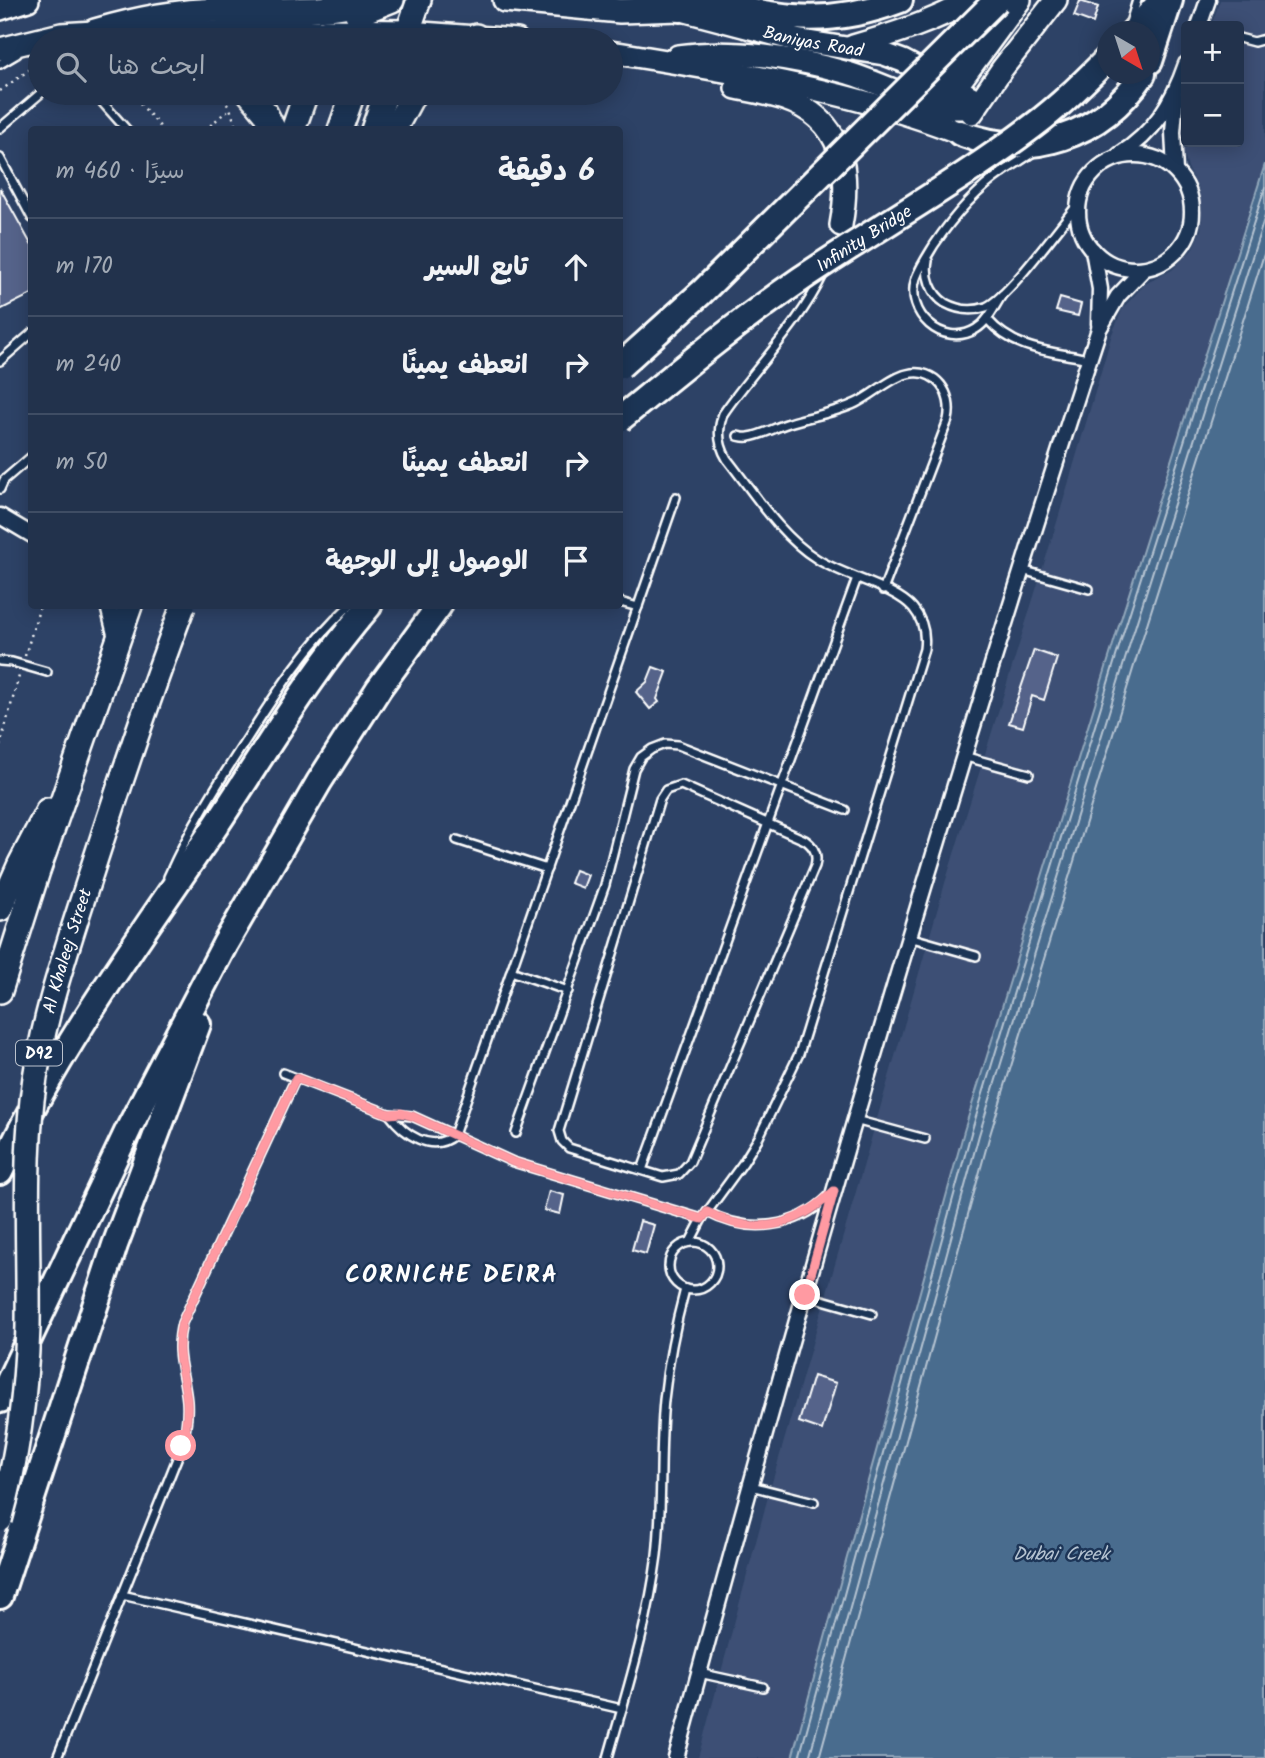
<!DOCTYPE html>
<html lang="ar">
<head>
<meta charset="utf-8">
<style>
	body { margin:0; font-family:Kalam,"Playpen Sans Arabic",sans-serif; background:#2e3e56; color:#f1f3f6; direction:rtl }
	.controls { position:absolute; right:21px; top:21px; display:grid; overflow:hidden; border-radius:7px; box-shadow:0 4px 18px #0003 }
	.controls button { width:63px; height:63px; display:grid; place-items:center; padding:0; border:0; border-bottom:2px solid #3f4d64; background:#22324c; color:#f1f3f6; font:35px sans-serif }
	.compass { position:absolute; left:1097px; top:21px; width:63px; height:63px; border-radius:50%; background:#22324c; box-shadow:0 4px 18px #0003; rotate:141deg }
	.stop { position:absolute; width:21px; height:21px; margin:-16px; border:5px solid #ff9aa2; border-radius:50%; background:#fff }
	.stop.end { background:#ff9aa2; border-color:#fff; box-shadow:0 2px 7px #0008 }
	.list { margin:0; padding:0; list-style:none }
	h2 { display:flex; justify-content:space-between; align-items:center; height:91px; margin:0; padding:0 28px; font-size:30px }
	h2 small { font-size:23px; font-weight:400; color:#a2aab5 }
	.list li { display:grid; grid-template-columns:46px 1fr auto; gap:21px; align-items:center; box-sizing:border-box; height:98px; padding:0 28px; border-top:2px solid #3f4d64 }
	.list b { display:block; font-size:26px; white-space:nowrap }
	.list em { font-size:23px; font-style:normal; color:#a2aab5 }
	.icon { flex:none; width:38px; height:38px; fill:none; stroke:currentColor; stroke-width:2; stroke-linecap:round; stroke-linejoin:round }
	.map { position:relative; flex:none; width:1265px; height:1758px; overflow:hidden; direction:ltr }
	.search { position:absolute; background:#22324c; box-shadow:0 4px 18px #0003; left:28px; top:28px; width:595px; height:77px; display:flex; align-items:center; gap:18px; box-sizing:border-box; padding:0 24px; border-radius:38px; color:#a2aab5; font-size:26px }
	.panel { position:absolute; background:#22324c; box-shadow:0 4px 18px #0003; left:28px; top:126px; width:595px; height:483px; border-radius:7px; direction:rtl }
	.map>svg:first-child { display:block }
	.built { fill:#3d5074 }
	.water { fill:#496c8e; stroke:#92a7bb; stroke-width:2 }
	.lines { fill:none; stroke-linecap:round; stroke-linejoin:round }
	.shore { stroke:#b6c4d2; stroke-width:2 }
	.building { fill:#55648a; stroke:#fff; stroke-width:2 }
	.service-casing { stroke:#fff; stroke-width:12 }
	.minor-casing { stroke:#fff; stroke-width:19 }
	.secondary-casing { stroke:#fff; stroke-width:26 }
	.primary-casing { stroke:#fff; stroke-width:28 }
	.trunk-casing { stroke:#fff; stroke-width:30 }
	.path { stroke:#fff; stroke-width:2.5; stroke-dasharray:2 5; stroke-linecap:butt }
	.service { stroke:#1d3557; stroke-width:7 }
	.minor { stroke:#1d3557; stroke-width:14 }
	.secondary { stroke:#1d3557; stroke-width:21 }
	.primary { stroke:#1d3557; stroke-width:23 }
	.trunk { stroke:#1d3557; stroke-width:24 }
	.primary-bridge-casing { stroke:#fff; stroke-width:28; stroke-linecap:butt }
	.trunk-bridge-casing { stroke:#fff; stroke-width:30; stroke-linecap:butt }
	.primary-bridge { stroke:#1d3557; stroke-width:23 }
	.trunk-bridge { stroke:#1d3557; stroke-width:24 }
	.route { stroke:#ff9aa2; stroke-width:9 }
	.labels { text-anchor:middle; stroke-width:5; stroke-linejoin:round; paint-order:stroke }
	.shield { fill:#1d3557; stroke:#bbc2cd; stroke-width:2 }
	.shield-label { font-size:16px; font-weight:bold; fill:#fff }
	.street-label { font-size:18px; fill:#fff; stroke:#1d3557 }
	.water-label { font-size:19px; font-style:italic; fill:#b6c4d2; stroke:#1d3557 }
	.district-label { font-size:24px; font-weight:bold; letter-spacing:2px; fill:#fff; stroke:#1d3557 }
</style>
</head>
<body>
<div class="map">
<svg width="1265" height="1758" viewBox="0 0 1265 1758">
	<rect width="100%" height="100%" fill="#2d4266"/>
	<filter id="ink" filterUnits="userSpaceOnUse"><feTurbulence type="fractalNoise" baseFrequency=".0143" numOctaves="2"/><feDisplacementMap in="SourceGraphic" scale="14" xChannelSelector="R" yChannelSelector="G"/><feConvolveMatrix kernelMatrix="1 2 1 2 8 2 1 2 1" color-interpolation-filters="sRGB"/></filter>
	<g filter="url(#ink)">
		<polygon class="built" points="1220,0 1265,0 1265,164 1116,635 964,1131 792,1758 698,1758 769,1493 945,883 1057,522 1112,334 1123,308 1145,284 1172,270 1192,250 1201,230 1202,209 1198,187 1188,168 1182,147 1182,124 1186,96 1186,142 1239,142 1239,26 1211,26"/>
		<polygon class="water" points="1265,164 1265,1758 792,1758 964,1131 1116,635"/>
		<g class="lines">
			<g class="shore">
				<polyline points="799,1758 971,1133 1122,637 1265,187"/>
				<polyline points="809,1758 979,1135 1131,640 1265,216"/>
				<polyline points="819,1758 989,1138 1141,643 1265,251"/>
			</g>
		</g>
		<g class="building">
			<polygon points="1080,1 1098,7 1093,23 1074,16"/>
			<polygon points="0,188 32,246 32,294 0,310"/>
			<polygon points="1060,298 1081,304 1078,316 1056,311"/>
			<polygon points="1034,650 1057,658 1044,700 1032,696 1023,727 1009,723"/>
			<polygon points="653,667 667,672 657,699 659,702 650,709 636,692 647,682"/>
			<polygon points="575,870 588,875 583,888 570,883"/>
			<polygon points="549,1191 564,1195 560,1214 544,1210"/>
			<polygon points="640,1221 654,1225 646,1254 632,1250"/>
			<polygon points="813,1376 836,1383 822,1430 799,1422"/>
		</g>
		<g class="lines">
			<defs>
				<g id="service">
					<polyline points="1130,23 1137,0"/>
					<polyline points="1239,38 1254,42 1265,39"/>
					<polyline points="0,64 17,54"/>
					<polyline points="94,93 127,130"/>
					<polyline points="0,128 41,93"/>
					<polyline points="0,158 32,218"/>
					<path d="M928,261C925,276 931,294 945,303C958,310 972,312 986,307C1009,297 1060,225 1079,203"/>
					<path d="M1002,295C994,307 988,322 976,329C943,349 904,313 916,278C920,267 928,255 934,245C953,217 975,191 1003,172C1013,165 1024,159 1035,151"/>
					<path d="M987,319C1015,351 1050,351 1089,359"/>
					<polyline points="0,361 32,333"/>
					<path d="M738,436C742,437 745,438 749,437C762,435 776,427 789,423C812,416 835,413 856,403C873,395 890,378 907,374C936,367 954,394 948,420L883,590"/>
					<polyline points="0,489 4,480 32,456"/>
					<polyline points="1022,570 1089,589"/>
					<polyline points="620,602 638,607"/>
					<polyline points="0,661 12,662 47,672"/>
					<polyline points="963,756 1029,774"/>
					<path d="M681,785L805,840C815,847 818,855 815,866L690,1162L679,1174L663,1177L569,1148L562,1141L559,1131L660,799L666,790Z"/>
					<polyline points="457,840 547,869"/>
					<path d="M168,877C190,827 218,783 248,737C278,690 308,644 349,606"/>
					<polyline points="909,937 976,956"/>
					<polyline points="511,971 568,991"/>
					<polyline points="283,1073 389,1114 412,1116 513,1162 702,1219"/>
					<path d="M389,1114C404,1134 431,1154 454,1135L676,497"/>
					<polyline points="855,1120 925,1139"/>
					<polyline points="516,1133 605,885 634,769 641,757 652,749 665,744 678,745 845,810"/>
					<polyline points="642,1170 857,578"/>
					<path d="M707,1212C748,1234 796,1229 829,1196"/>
					<circle cx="693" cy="1266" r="24"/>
					<path d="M690,1242L702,1219L743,1163L759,1137L799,1054L924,649C926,634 923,620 913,608C895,587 843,576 817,559C780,536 754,493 727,459C718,444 717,430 723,414C755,367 798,327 823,275"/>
					<polyline points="805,1295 872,1314"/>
					<polyline points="751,1486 814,1502"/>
					<polyline points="122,1595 622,1709"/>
					<polyline points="699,1673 763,1687"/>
					<path d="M57,1758L182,1446C186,1431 188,1416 187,1401C184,1370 174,1356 182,1323L296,1078"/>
					<path d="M608,1758C627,1690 648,1625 657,1555C663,1503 659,1451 664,1400C668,1362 675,1326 685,1289"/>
				</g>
				<g id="minor">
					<polyline points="1199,26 1208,0"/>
					<path d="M1119,155C1154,133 1173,102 1186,64"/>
					<circle cx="1135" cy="212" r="57"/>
					<polyline points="1175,171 1173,132 1176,97"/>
					<polyline points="1093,250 1100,289 1099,324"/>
					<polyline points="0,516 32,535"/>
					<polyline points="108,606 116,638"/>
					<path d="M676,1758C805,1278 945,801 1099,329L1118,296L1144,269"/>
				</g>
				<g id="secondary">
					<polyline points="0,9 28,0"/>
					<path id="s1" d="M686,11L796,40L884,54L903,61L979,101"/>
					<polyline points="143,32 327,31"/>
					<polyline points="408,32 517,40"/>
					<path d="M853,46C895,34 934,21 972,0"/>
					<polyline points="0,49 61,34 111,31"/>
					<path d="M611,52C729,71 848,89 960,133"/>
					<path d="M678,56C733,48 796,58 848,73C881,83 912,100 945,108H961L979,101"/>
					<path d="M736,88C752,91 769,94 784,99C844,119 851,171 841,225"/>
					<polyline points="933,89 988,22"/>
					<polyline points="951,98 956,87 1020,0"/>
					<polyline points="972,113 1002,69 1056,0"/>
				</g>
				<g id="primary">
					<polyline points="505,0 620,11 680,9"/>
					<polyline points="357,14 392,0"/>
					<path d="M95,31C136,19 176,11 218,10C269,8 321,15 370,0"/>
					<polyline points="327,31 408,32"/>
					<polyline points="137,32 165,40"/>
					<polyline points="405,40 419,0"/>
					<polyline points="469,40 476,36"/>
					<polyline points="249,93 265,112 274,130"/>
					<polyline points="293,130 306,93"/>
					<polyline points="340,130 353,93"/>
					<polyline points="373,130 386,93"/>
					<polyline points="394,130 414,93"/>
					<polyline points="0,909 20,864 48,810"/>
					<polyline points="0,991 37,874 130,606"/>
				</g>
				<g id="trunk">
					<path d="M680,9C727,0 749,14 794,17C831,20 866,13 900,0"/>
					<polyline points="1133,32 1162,0"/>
					<polyline points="1150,61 1170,0"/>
					<path d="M960,133C1031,161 1101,136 1143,74"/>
					<path d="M0,1172C59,1047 140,937 217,824C266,750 311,673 369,606"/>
					<polyline points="0,1400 129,1128 225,944 319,782 379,688 439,606"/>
					<polyline points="0,1596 115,1245 198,1024"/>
				</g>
			</defs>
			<use href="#service" class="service-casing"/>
			<use href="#minor" class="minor-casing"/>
			<use href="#secondary" class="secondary-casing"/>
			<use href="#primary" class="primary-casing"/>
			<use href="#trunk" class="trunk-casing"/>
			<g class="path">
				<polyline points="0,91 29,70 40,66"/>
				<polyline points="131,93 163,130"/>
				<polyline points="218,93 230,108 237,130"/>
				<polyline points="205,130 229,109"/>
				<polyline points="25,656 40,606"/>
				<polyline points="0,746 19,676"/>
			</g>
			<use href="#service" class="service"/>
			<use href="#minor" class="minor"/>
			<use href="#secondary" class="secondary"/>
			<use href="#primary" class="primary"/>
			<use href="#trunk" class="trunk"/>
			<defs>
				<g id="primary-bridge">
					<path id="s2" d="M0,1520C18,1457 26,1392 28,1327C29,1251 24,1175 32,1100C40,1029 62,963 84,895C115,798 147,701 183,606"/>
				</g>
				<g id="trunk-bridge">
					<polyline points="620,366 701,293 997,0"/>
					<path id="s3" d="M620,419C679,371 738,322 801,279C878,227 959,182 1033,126C1060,106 1084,82 1108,58"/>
				</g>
			</defs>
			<use href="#primary-bridge" class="primary-bridge-casing"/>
			<use href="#trunk-bridge" class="trunk-bridge-casing"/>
			<use href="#primary-bridge" class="primary-bridge"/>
			<use href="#trunk-bridge" class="trunk-bridge"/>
		</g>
	</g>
	<g class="lines" filter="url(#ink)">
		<path class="route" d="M181,1446C186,1431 188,1417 187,1401C184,1369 174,1358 182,1323L296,1078L389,1114L401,1113L412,1116L513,1162L702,1219L707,1212C754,1237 797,1227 834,1191L805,1295"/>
	</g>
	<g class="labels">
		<rect class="shield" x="16" y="1040.5" width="46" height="25" rx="5"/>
		<g class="shield-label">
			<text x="39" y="1059">D92</text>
		</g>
		<g class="street-label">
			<text dy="6" stroke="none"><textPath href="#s1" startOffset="131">Baniyas Road</textPath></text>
			<text dy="6" stroke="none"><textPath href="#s3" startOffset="304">Infinity Bridge</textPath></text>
			<text dy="6" stroke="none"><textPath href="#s2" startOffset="576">Al Khaleej Street</textPath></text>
		</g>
		<g class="water-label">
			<text x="1061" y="1560">Dubai Creek</text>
		</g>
		<g class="district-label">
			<text x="452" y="1282">CORNICHE DEIRA</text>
		</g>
	</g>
</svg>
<div class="controls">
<button>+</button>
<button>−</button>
</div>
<svg class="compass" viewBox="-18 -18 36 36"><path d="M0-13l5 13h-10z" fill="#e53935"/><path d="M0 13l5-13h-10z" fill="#a2aab5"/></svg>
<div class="stop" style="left:181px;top:1446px"></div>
<div class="stop end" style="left:805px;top:1295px"></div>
<div class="search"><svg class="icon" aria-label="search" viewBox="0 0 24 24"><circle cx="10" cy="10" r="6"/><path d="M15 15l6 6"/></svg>ابحث هنا</div>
<section class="panel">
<h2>6 دقيقة<small>سيرًا · 460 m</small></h2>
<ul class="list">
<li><svg class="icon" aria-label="ahead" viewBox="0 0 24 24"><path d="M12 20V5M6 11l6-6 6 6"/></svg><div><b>تابع السير</b></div><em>170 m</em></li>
<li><svg class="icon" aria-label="right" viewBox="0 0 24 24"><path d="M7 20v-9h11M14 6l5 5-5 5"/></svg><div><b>انعطف يمينًا</b></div><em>240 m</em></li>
<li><svg class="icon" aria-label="right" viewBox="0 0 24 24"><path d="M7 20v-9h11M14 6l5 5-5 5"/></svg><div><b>انعطف يمينًا</b></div><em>50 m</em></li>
<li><svg class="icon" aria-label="arrive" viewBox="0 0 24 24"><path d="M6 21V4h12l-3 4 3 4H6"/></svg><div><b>الوصول إلى الوجهة</b></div></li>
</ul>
</section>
</div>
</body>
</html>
